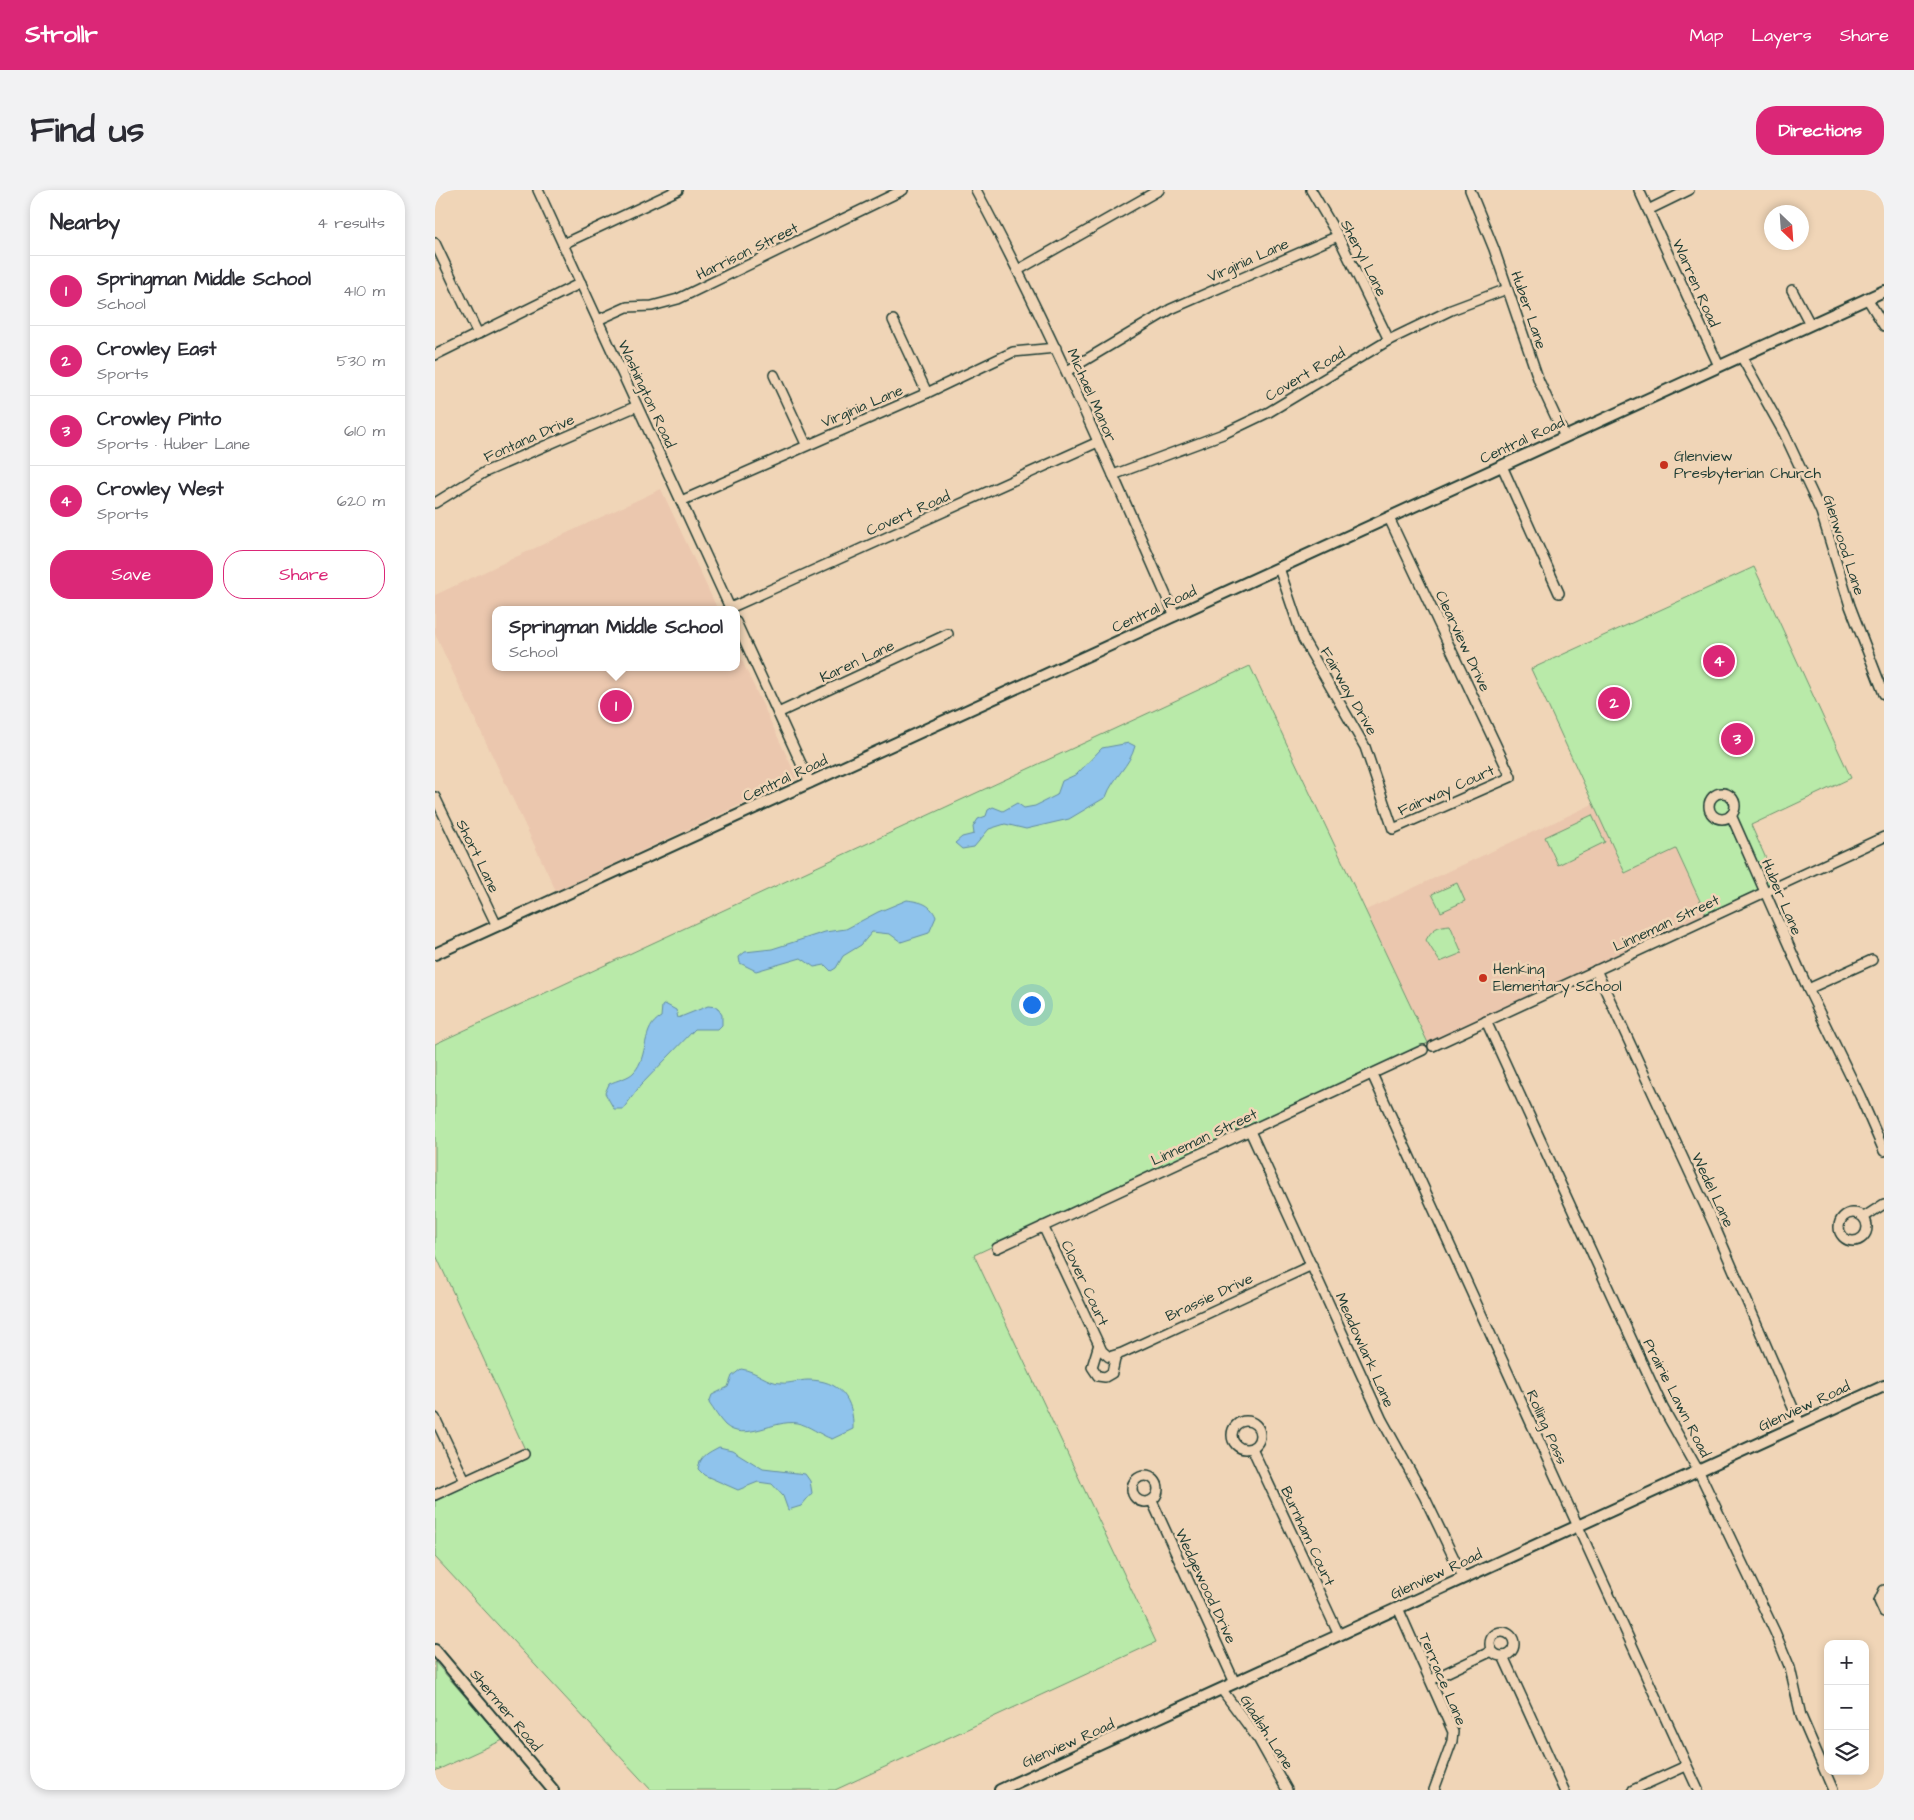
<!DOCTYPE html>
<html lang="en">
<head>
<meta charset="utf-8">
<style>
	body { margin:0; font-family:"Architects Daughter",sans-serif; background:#f2f2f3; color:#2b2b33 }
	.controls { position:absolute; right:15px; bottom:15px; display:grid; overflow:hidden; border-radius:10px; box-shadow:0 2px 8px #0003 }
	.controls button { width:45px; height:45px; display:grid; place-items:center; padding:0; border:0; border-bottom:1px solid #e1e1e2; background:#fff; color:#2b2b33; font:25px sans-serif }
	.compass { position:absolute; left:1329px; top:15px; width:45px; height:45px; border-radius:50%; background:#fff; box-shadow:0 2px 8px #0003; rotate:155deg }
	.you { position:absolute; left:596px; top:814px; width:18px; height:18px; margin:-12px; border:4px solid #fff; border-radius:50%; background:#1a73e8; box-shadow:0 0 0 8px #1a73e833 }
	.badge { display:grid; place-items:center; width:32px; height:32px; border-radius:50%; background:#db2777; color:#fff; font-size:16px; font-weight:700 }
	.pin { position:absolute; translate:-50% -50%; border:2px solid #fff; box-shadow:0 1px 5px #0006 }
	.popup { position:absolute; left:57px; top:416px; width:248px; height:65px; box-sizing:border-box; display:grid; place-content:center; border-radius:10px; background:#fff; filter:drop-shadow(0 1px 4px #0005); font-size:16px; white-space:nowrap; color:#7c7c81 }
	.popup b { font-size:19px; color:#2b2b33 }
	.popup::after { content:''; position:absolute; left:50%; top:100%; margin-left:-10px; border:10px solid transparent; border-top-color:#fff }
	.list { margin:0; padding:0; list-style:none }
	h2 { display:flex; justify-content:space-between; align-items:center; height:65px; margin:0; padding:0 20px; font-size:21px }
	h2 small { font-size:16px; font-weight:400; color:#7c7c81 }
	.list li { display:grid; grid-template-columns:32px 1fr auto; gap:15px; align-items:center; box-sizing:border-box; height:70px; padding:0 20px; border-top:1px solid #e1e1e2 }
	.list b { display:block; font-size:19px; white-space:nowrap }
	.list p { margin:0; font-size:16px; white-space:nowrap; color:#7c7c81 }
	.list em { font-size:16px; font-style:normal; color:#7c7c81 }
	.actions { display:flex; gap:10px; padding:15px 20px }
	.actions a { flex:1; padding:11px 0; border:1px solid #db2777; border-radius:20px; text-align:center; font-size:18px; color:#db2777 }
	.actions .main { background:#db2777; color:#fff }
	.icon { flex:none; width:28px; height:28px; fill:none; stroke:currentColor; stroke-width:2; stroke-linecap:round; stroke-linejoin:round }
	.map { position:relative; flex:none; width:1449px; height:1600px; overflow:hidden; border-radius:20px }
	header { display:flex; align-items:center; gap:30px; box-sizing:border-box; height:70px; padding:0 25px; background:#db2777; color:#fff }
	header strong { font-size:24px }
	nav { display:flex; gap:28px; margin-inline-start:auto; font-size:18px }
	.intro { display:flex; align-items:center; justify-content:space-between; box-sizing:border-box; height:120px; padding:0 30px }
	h1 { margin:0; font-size:35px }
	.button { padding:12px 22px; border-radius:20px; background:#db2777; color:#fff; font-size:18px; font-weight:700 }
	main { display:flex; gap:30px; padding:0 30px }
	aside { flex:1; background:#fff; border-radius:20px; box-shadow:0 2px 8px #0003 }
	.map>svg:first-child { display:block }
	.built { fill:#ebc7ae }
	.green { fill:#b9eaa9; stroke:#6c946e }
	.water { fill:#8fc3ec; stroke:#628da2 }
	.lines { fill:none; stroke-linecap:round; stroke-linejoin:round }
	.minor-casing { stroke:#1f3d34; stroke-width:12 }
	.major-casing { stroke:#1f3d34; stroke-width:14 }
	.minor { stroke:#f0d5b7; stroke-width:9 }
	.major { stroke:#f0d5b7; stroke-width:10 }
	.poi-dot { fill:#c8321e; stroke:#f0d5b7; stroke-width:2 }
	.labels { text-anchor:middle; stroke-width:5; stroke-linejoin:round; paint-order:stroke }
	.street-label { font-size:15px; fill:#1f3d34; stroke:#f0d5b7 }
	.poi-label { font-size:15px; fill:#1f3d34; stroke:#f0d5b7; text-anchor:start }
</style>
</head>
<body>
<header>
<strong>Strollr</strong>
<nav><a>Map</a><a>Layers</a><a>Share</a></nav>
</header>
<div class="intro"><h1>Find us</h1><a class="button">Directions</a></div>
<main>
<aside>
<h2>Nearby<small>4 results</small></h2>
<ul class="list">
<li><span class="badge">1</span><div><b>Springman Middle School</b><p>School</p></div><em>410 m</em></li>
<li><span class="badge">2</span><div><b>Crowley East</b><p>Sports</p></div><em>530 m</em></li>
<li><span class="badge">3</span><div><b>Crowley Pinto</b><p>Sports · Huber Lane</p></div><em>610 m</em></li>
<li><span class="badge">4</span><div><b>Crowley West</b><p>Sports</p></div><em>620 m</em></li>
</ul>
<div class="actions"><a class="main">Save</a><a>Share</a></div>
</aside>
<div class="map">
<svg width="1449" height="1600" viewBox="0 0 1449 1600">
	<rect width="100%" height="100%" fill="#f0d5b7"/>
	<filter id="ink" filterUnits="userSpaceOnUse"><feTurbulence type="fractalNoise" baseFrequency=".02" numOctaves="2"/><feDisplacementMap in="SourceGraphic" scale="10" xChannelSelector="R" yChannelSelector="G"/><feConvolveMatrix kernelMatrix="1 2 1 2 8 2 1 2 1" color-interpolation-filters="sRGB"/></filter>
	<g filter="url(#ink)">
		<g class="built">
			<polygon points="226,299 283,420 61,420 61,477 301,477 301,458 362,588 121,701 0,444 0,405"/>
			<polygon points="1158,614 1190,683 1241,659 1271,724 993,853 931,720"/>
		</g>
		<g class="green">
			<polygon points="1319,377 1416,588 1316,635 1341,691 1271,724 1241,659 1190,683 1096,479"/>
			<polygon points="815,476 993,853 539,1065 721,1452 400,1600 216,1600 0,1367 0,1311 93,1266 0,1063 0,854"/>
			<polygon points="1157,625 1170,652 1123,675 1110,647"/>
			<polygon points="1022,693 1030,711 1006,722 997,704"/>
			<path d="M1015,735L1027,763L1005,772L991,750C997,739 1002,736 1015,735Z"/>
			<polygon points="0,1472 68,1550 0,1581"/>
		</g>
		<g class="water">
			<path d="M694,553L700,556C695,576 678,587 671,607L634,629L591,639L570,634L554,639L539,657L527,659L520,653L527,647L539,644L538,637L543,629L551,626L553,620L558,617L568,621L582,613L589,618L600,616L622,605L627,591L642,584L667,558Z"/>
			<path d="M472,710C485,712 495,713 501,727L494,743L466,752L455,744L437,742L426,755L408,766L401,778L396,781L390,775L379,777L366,768L321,781L305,773L304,767L310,762L337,759L390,742L411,739L443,722Z"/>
			<path d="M230,814L241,820L243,828L273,816L282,817L287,825V835L283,839H260L205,896L188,919H179L170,903L174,894C182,890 194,888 199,882C214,866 206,837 226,827L227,816Z"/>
			<path d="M306,1179C322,1181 332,1193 346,1193C355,1194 364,1190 373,1190C405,1190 419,1209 418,1239L397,1249C385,1245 374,1235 362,1233C339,1229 310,1253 290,1235C284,1229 279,1220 274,1213L277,1205L293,1197L297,1186Z"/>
			<path d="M284,1257L297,1260L328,1279L370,1284L375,1291L377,1303L366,1316L353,1320L348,1306L337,1294L323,1292L303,1300L269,1285L263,1279C265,1266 273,1263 284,1257Z"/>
		</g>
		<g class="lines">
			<defs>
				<g id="minor">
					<polyline points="103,0 296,420"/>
					<path d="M541,0C615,138 677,282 740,426"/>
					<polyline points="876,0 903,46 954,150"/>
					<polyline points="1035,0 1059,59 1104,191 1130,247"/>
					<polyline points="1204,0 1284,176"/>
					<polyline points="1213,20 1254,0"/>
					<polyline points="0,53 43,144"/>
					<polyline points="128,54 243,0"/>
					<polyline points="583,80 724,0"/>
					<polyline points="1357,100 1375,134"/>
					<polyline points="1432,108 1449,136"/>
					<polyline points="163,130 192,117 217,116 243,109 468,0"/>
					<polyline points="458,130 492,203"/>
					<polyline points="0,165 146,93"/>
					<polyline points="1306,166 1349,243 1386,322 1415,416 1449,504"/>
					<polyline points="632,181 736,119 903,46"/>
					<polyline points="339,185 371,254"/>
					<polyline points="1067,276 1124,403"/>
					<polyline points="678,285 788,244 834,222 954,150 1016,120 1072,99"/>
					<polyline points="246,311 492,203 578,162 621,158"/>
					<polyline points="0,313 50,282 202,216"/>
					<polyline points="844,378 868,449 930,557 958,639 1076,587 954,328"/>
					<polyline points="295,418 663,252"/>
					<polyline points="301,432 375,593"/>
					<polyline points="343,523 513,444"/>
					<circle cx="1287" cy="616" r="13"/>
					<polyline points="0,607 62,736"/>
					<polyline points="1296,625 1373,799 1425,906 1449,961"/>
					<polyline points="1161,780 1279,1035 1365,1234"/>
					<polyline points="1373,799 1437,770"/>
					<polyline points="1051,831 1228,1218 1264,1282 1340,1442 1355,1478 1366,1526 1398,1600"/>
					<polyline points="998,856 1449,647"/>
					<polyline points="937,884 1263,1600"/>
					<polyline points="815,941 947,1230 989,1306 1028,1387"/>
					<circle cx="1418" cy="1037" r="14"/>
					<polyline points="1429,1027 1449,1014"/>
					<polyline points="608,1036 667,1161 674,1167 687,1163 877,1075"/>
					<polyline points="562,1058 988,860"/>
					<polyline points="664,1154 657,1177 663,1186 670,1187 677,1183 680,1169 683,1165"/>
					<polyline points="0,1228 30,1291"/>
					<circle cx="811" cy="1245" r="14"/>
					<polyline points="817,1258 904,1445"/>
					<circle cx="710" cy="1299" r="13"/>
					<polyline points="0,1305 89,1264"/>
					<polyline points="717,1311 800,1493"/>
					<polyline points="1449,1400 1444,1411 1449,1422"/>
					<polyline points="963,1418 1018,1542 1017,1551 999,1600"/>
					<circle cx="1067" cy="1454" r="12"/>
					<polyline points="1068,1466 1129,1600"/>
					<polyline points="996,1490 1057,1461"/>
					<polyline points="787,1500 824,1550 852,1600"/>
					<polyline points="1198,1600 1251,1576"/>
				</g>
				<g id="major">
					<polyline points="0,764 1449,101"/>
					<polyline points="0,1460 118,1600"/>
					<polyline points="565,1600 1449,1196"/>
				</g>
			</defs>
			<use href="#minor" class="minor-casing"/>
			<use href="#major" class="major-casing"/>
			<use href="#minor" class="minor"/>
			<use href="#major" class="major"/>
		</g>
	</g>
	<g class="poi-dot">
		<circle cx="1229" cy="275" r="5"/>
		<circle cx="1048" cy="788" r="5"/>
	</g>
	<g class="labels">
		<g class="street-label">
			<text transform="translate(312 61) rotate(-26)" y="5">Harrison Street</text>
			<text transform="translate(929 68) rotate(63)" y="5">Sheryl Lane</text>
			<text transform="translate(813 70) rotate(-24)" y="5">Virginia Lane</text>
			<text transform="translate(1261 93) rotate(66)" y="5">Warren Road</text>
			<text transform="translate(1094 120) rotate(71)" y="5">Huber Lane</text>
			<text transform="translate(870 184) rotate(-31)" y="5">Covert Road</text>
			<text transform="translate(212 204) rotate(65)" y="5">Washington Road</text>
			<text transform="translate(657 205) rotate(66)" y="5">Michael Manor</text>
			<text transform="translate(427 216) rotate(-23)" y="5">Virginia Lane</text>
			<text transform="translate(94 248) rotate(-24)" y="5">Fontana Drive</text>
			<text transform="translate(1087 250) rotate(-25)" y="5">Central Road</text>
			<text transform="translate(473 323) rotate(-24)" y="5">Covert Road</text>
			<text transform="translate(1409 355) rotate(72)" y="5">Glenwood Lane</text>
			<text transform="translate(719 419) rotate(-25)" y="5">Central Road</text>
			<text transform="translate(1028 451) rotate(65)" y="5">Clearview Drive</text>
			<text transform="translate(422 471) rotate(-25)" y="5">Karen Lane</text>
			<text transform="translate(914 501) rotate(60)" y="5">Fairway Drive</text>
			<text transform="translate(350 588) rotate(-25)" y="5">Central Road</text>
			<text transform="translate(1011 600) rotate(-24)" y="5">Fairway Court</text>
			<text transform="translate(43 666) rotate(64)" y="5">Short Lane</text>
			<text transform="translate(1347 707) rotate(67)" y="5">Huber Lane</text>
			<text transform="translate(1231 733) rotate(-25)" y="5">Linneman Street</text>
			<text transform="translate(769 947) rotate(-25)" y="5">Linneman Street</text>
			<text transform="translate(1278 1000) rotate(65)" y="5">Wedel Lane</text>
			<text transform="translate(650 1093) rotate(65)" y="5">Clover Court</text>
			<text transform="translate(774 1107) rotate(-25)" y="5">Brassie Drive</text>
			<text transform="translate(930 1160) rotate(66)" y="5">Meadowlark Lane</text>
			<text transform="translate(1242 1208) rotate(63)" y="5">Prairie Lawn Road</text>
			<text transform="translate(1369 1216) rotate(-25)" y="5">Glenview Road</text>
			<text transform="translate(1112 1237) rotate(66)" y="5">Rolling Pass</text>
			<text transform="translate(873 1346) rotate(65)" y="5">Burnham Court</text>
			<text transform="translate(1001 1384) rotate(-25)" y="5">Glenview Road</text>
			<text transform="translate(771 1396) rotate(65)" y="5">Wedgewood Drive</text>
			<text transform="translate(1008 1489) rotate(67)" y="5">Terrace Lane</text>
			<text transform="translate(71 1520) rotate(50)" y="5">Shermer Road</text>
			<text transform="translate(832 1542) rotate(57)" y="5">Gladish Lane</text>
			<text transform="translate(633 1553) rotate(-24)" y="5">Glenview Road</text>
		</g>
		<g class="poi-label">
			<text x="1239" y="271">Glenview<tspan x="1239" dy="17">Presbyterian Church</tspan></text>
			<text x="1058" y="784">Henking<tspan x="1058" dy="17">Elementary School</tspan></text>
		</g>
	</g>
</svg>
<div class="controls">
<button>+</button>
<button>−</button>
<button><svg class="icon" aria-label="layers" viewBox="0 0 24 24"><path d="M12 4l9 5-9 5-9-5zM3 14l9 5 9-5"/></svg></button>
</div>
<svg class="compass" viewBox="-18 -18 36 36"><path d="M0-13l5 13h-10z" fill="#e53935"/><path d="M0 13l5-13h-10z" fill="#7c7c81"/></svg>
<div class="you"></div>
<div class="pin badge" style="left:181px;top:516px">1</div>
<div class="popup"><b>Springman Middle School</b>School</div>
<div class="pin badge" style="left:1179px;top:513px">2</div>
<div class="pin badge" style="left:1302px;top:549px">3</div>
<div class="pin badge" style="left:1284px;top:471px">4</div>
</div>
</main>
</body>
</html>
